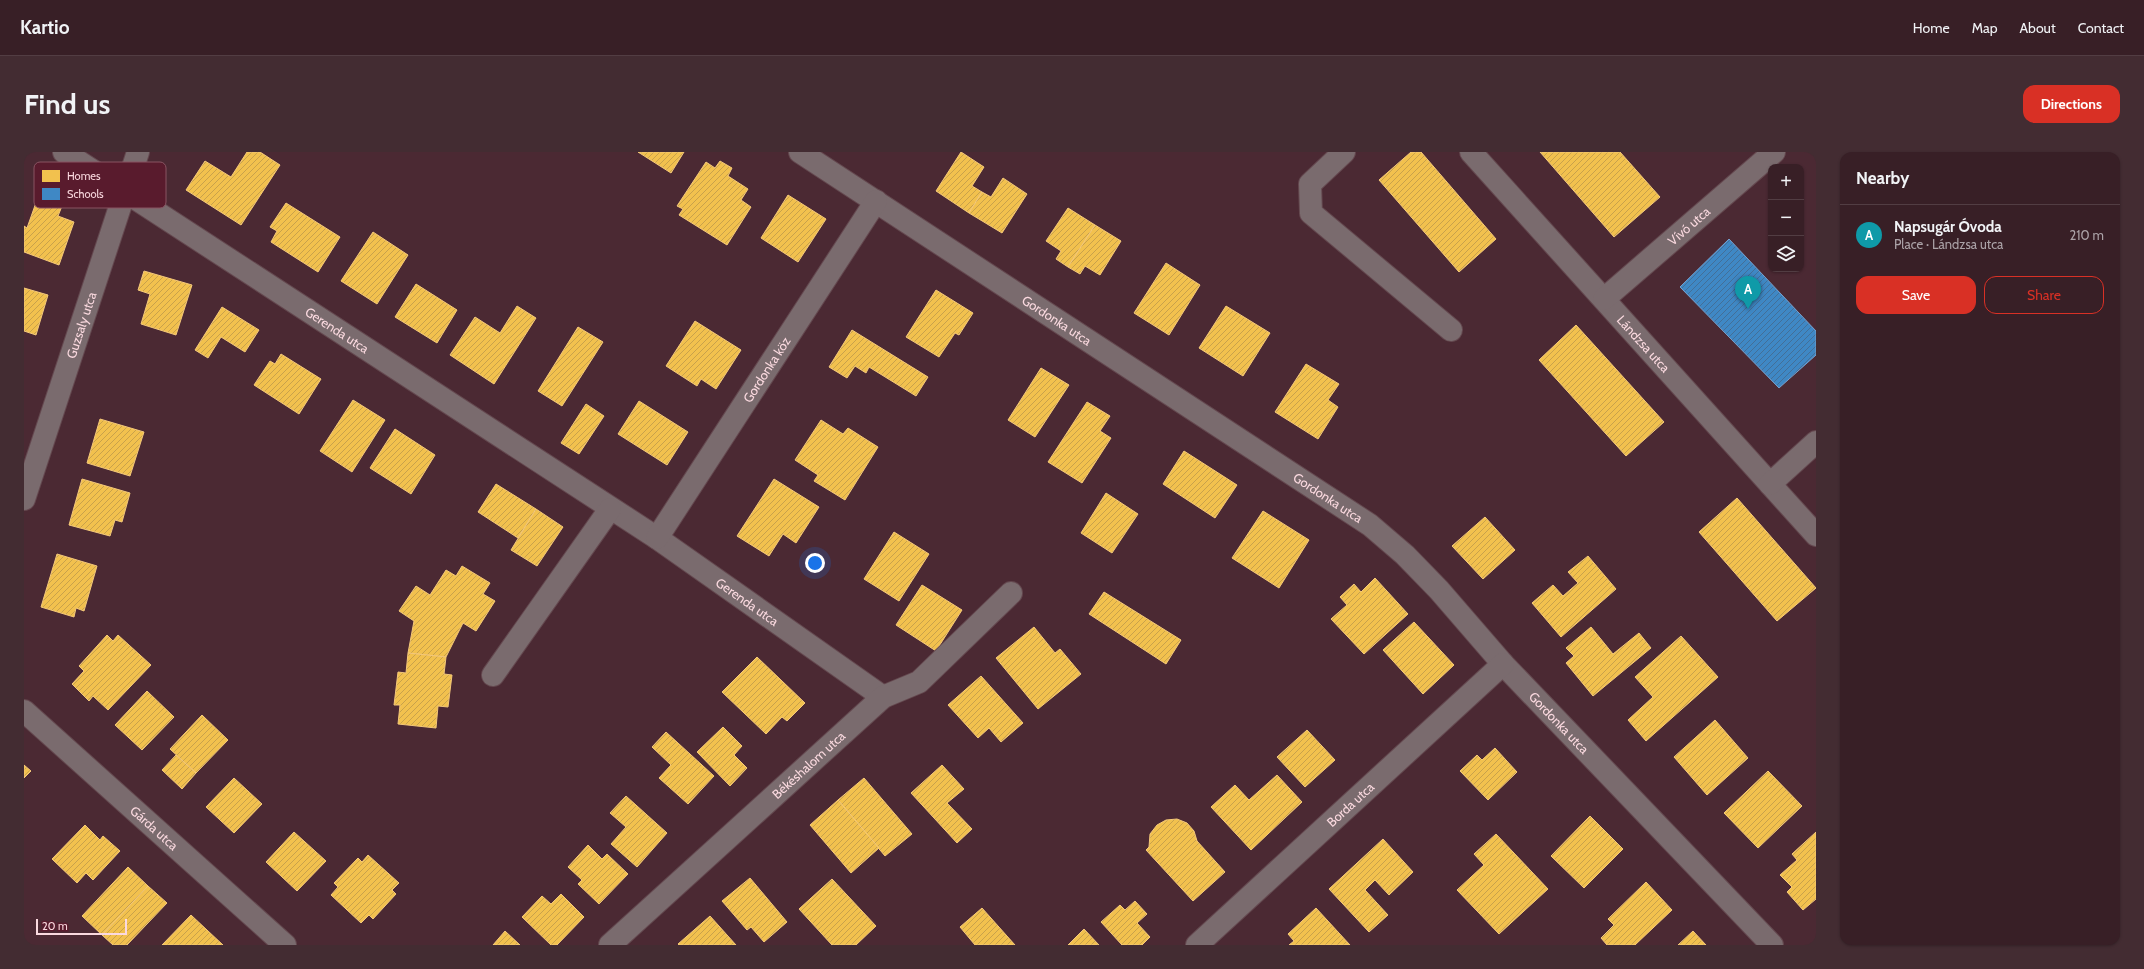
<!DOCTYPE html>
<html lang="en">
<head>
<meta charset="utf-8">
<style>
	body { margin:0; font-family:Cabin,sans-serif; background:#432c32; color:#f1f3f6 }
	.controls { position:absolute; right:12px; top:12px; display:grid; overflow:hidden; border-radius:8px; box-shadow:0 1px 3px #0004 }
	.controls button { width:36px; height:36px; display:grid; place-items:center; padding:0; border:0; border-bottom:1px solid #523d43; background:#381f26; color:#f1f3f6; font:20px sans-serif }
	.scale { position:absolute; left:12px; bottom:10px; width:91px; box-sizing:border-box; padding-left:4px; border:2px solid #fad9df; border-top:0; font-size:11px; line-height:14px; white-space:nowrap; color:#fad9df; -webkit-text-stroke:3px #591b2d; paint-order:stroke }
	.you { position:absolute; left:791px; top:411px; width:14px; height:14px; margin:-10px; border:3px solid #fff; border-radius:50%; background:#1a73e8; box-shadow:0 0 0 6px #1a73e833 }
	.badge { display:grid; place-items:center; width:26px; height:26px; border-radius:50%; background:#d93025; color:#fff; font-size:13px; font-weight:700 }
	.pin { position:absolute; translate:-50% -33px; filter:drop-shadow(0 1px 2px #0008) }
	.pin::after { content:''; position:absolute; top:21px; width:14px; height:12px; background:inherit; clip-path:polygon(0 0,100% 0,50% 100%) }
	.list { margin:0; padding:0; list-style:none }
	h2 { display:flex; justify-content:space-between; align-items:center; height:52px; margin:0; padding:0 16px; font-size:17px }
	h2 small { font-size:13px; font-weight:400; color:#aba2a7 }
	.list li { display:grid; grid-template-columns:26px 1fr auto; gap:12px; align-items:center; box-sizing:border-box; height:60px; padding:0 16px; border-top:1px solid #523d43 }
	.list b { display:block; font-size:15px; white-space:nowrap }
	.list p { margin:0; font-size:13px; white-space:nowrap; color:#aba2a7 }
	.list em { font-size:13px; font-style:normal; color:#aba2a7 }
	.actions { display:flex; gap:8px; padding:12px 16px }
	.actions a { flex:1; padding:9px 0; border:1px solid #d93025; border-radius:12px; text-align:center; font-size:14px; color:#d93025 }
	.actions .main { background:#d93025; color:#fff }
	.icon { flex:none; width:22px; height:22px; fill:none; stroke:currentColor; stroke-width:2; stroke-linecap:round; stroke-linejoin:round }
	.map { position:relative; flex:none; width:1792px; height:793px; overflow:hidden; border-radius:12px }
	header { display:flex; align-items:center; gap:24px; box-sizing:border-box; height:56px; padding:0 20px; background:#381f26; border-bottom:1px solid #523d43 }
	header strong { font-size:19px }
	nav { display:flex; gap:22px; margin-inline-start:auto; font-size:14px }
	.intro { display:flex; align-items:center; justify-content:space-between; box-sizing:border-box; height:96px; padding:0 24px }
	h1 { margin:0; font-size:28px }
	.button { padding:10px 18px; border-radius:12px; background:#d93025; color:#fff; font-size:14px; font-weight:700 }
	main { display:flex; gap:24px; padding:0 24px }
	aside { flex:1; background:#381f26; border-radius:12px; box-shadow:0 1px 3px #0004 }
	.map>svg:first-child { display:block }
	.homes { fill:url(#homes-hatch); stroke:#f4c87a }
	.schools { fill:url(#schools-hatch); stroke:#77a0cd }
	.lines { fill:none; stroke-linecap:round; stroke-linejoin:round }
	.minor-casing { stroke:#64484f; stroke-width:24 }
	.minor { stroke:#7a6b6e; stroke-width:22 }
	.labels { text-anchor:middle; stroke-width:4; stroke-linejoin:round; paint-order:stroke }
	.street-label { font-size:13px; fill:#fad9df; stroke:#591b2d }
	.key { fill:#591b2d; stroke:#895462; stroke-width:1 }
	.key-label { font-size:11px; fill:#fad9df }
</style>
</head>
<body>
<header>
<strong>Kartio</strong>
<nav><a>Home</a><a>Map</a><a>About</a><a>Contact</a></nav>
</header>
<div class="intro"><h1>Find us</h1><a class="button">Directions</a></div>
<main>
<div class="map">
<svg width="1792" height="793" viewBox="0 0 1792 793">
	<defs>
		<pattern id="homes-hatch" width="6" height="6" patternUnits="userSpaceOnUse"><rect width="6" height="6" fill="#f2c14e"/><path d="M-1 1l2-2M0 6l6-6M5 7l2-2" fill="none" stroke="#c8a14b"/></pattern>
		<pattern id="schools-hatch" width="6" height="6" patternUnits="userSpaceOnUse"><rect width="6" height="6" fill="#3f88c5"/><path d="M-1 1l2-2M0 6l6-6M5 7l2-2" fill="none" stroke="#436f98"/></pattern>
	</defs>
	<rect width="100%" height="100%" fill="#4b2933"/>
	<g class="homes">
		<polygon points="223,0 236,0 256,13 217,73 162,38 181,9 207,25"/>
		<polygon points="614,0 660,0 647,21"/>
		<polygon points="937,0 960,15 948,34 958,40 945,61 912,39"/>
		<polygon points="1387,0 1397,0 1472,87 1435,120 1355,28"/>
		<polygon points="1516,0 1596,0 1636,45 1590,85"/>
		<polygon points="696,9 708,16 704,24 724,37 717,48 727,55 703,93 655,63 659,57 653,54 682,10 691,16"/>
		<polygon points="979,26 1003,42 978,81 945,61 958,40 967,45"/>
		<polygon points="764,43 802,67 774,110 737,86"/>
		<polygon points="14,45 38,54 34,64 50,70 35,113 0,100 0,74 3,76"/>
		<polygon points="262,51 316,85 294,120 247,90 253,79 246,75"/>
		<polygon points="1044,56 1071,73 1044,115 1032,107 1037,99 1022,89"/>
		<polygon points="1071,73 1097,89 1076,123 1061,114 1056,122 1044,115"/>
		<polygon points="349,80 384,103 353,152 317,129"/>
		<polygon points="1142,111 1176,133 1145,183 1110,161"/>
		<polygon points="120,119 168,133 152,183 117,172 126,142 114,138"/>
		<polygon points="392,132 433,158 413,191 371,165"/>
		<polygon points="0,136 24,143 12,183 0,179"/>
		<polygon points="912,138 949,161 935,183 931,181 915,205 882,185"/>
		<polygon points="493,154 512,166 470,232 426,203 451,165 476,181"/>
		<polygon points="1202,154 1246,181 1219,224 1175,196"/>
		<polygon points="198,155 235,178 221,200 197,185 184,206 171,198"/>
		<polygon points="671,169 717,198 692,237 677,227 673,234 642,214"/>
		<polygon points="1552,173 1640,270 1602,304 1515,208"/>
		<polygon points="554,175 579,190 538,254 514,239"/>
		<polygon points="828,178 904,225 892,244 845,215 842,221 831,214 823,226 805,215"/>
		<polygon points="257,202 297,227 275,262 230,233 246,209 251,212"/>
		<polygon points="1282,212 1315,232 1304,248 1314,255 1294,287 1251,260"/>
		<polygon points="1017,216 1045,233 1011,285 984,268"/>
		<polygon points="329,248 361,268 328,320 296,299"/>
		<polygon points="615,249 664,280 643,313 594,282"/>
		<polygon points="1063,250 1086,264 1076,279 1087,286 1058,331 1024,310"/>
		<polygon points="562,252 580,264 555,302 537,291"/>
		<polygon points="76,267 120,280 106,324 63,311"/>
		<polygon points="797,268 819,282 824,276 854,295 821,348 790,329 794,323 771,308"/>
		<polygon points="371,277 411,303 387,342 346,316"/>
		<polygon points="1160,299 1213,333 1191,366 1139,332"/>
		<polygon points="58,327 106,341 98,370 91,368 86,384 45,373"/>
		<polygon points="750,327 795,355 772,391 759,382 745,404 713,384"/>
		<polygon points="472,332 512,357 494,386 454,360"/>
		<polygon points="1082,341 1114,362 1088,401 1057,381"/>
		<polygon points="1713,346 1792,436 1753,469 1675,380"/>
		<polygon points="512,357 539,375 513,414 487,398"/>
		<polygon points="1239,359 1285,388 1255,436 1208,406"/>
		<polygon points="1461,365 1491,398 1459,427 1428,394"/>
		<polygon points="870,380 905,402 875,449 840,427"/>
		<polygon points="33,402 73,414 60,459 52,456 50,465 17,455"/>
		<polygon points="1564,404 1592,437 1537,485 1508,451 1529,433 1539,444 1554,431 1544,420"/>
		<polygon points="438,414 466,431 459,442 471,449 452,479 439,471 422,505 384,501 390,469 375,459 392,434 406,443 422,418 432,424"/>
		<polygon points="1351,426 1384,462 1340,502 1307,467 1323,453 1316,445 1330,432 1337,440"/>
		<polygon points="898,433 938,458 912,499 872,473"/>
		<polygon points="1080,440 1157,488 1142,512 1065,462"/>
		<polygon points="1390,470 1430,513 1399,542 1359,498"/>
		<polygon points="1010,475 1031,501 1036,497 1057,522 1014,557 972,506"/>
		<polygon points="1567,475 1589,502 1615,481 1627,496 1569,544 1542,511 1550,504 1542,496"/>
		<polygon points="83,483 89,489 94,483 127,513 84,558 69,544 65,549 48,532 60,519 55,514"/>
		<polygon points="1657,484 1694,525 1622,589 1604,568 1629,545 1611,525"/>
		<polygon points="384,501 422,505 420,522 428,523 424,555 414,554 412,576 374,572 376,553 370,553 374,520 382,521"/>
		<polygon points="733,505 781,551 763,569 758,565 742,582 698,540"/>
		<polygon points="957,524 999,571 977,590 965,576 954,586 924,553"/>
		<polygon points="123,539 150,565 118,598 91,573"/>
		<polygon points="178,563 204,588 172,621 146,597"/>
		<polygon points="1691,568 1724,606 1683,643 1650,605"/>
		<polygon points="699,575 718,594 710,603 723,616 706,634 673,600"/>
		<polygon points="1283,578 1311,608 1281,635 1253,605"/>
		<polygon points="642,580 690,624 664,652 635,626 647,613 628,595"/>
		<polygon points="1471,596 1493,620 1464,648 1436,619 1453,603 1458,608"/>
		<polygon points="152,603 172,621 158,637 138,618"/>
		<polygon points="0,613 7,619 0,626"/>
		<polygon points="918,613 940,637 923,651 948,677 933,691 887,641"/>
		<polygon points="1744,619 1778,654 1734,696 1700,661"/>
		<polygon points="1253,623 1278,650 1227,698 1187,655 1211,633 1225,648"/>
		<polygon points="210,626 238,652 210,681 182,655"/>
		<polygon points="840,626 888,682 861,704 814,648"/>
		<polygon points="602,644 643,681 613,715 587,692 602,675 586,661"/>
		<polygon points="814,648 855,696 827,721 786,673"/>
		<polygon points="1566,664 1599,697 1560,736 1527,704"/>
		<polygon points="1153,667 1163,671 1170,679 1173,689 1201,720 1169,749 1122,698 1125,695 1126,682 1133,673 1142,668"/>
		<polygon points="61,673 76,688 79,684 96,699 69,728 62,721 53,731 28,707"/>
		<polygon points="270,680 302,709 273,739 242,710"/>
		<polygon points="1792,680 1792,747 1779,758 1763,740 1768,735 1756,723 1773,708 1768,702"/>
		<polygon points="1472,682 1524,737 1475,782 1433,738 1460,713 1450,702"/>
		<polygon points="1359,687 1389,720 1365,743 1351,728 1341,738 1364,763 1345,780 1305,737"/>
		<polygon points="564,693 578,707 583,702 604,722 575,752 554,732 558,728 544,715"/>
		<polygon points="344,703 375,731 368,738 372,742 349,767 345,763 337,771 307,743 314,735 310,731 334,706 338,710"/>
		<polygon points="104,715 124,734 78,783 58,764"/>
		<polygon points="726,726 763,770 740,790 727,775 723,778 698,749"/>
		<polygon points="808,727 852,774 832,793 808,793 775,757"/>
		<polygon points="1622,730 1648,758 1611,793 1583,793 1577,786 1590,773 1584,767"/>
		<polygon points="124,734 143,751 103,793 89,793 78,783"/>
		<polygon points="537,742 560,765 533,793 527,793 498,765 518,744 527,752"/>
		<polygon points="1111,749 1123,762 1113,771 1126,785 1118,793 1098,793 1077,770 1096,753 1101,758"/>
		<polygon points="958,756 991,793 951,793 936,775"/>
		<polygon points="1292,756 1326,793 1265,793 1270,789 1264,782"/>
		<polygon points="167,763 199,793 138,793"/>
		<polygon points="686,764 712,793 655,793 654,792"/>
		<polygon points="1060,777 1075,793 1044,793"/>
		<polygon points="481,779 496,793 469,793"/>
		<polygon points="1669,779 1682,793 1654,793"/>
	</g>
	<polygon class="schools" points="1705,87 1792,179 1792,203 1755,236 1656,135"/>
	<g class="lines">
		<defs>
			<g id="minor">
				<path id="s1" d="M40,0L633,386L859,545"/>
				<path id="s2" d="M776,0L1346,373L1381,403L1415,438L1479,512L1748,793"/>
				<polyline points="1320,0 1286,32 1287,61 1427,178"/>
				<path id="s3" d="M1447,0L1792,383"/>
				<path id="s4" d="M1580,147L1750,0"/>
				<polyline points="1746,332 1792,290"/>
				<path id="s5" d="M0,347L114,0"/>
				<path id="s6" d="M633,386L852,49"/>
				<polyline points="469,523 586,357"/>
				<path id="s7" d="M0,559L261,793"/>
				<path id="s8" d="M586,793L859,545L895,530L987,441"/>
				<path id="s9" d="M1173,793L1479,512"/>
			</g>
		</defs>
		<use href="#minor" class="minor-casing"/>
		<use href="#minor" class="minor"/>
	</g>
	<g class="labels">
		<g class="street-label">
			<text dy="5" stroke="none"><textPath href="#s4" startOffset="112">Vívó utca</textPath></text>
			<text dy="5" stroke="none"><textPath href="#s2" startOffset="307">Gordonka utca</textPath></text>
			<text dy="5" stroke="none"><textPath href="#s5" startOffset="183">Guzsaly utca</textPath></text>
			<text dy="5" stroke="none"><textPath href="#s1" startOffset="326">Gerenda utca</textPath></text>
			<text dy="5" stroke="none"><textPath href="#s3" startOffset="258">Lándzsa utca</textPath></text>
			<text dy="5" stroke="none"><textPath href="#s6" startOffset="201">Gordonka köz</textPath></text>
			<text dy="5" stroke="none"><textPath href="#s2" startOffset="631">Gordonka utca</textPath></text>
			<text dy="5" stroke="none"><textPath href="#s1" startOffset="818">Gerenda utca</textPath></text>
			<text dy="5" stroke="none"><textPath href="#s2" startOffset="955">Gordonka utca</textPath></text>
			<text dy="5" stroke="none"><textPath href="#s8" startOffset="268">Békéshalom utca</textPath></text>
			<text dy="5" stroke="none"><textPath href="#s9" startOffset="208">Borda utca</textPath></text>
			<text dy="5" stroke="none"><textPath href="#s7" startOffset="175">Gárda utca</textPath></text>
		</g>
	</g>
	<rect x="10" y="10" width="132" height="46" rx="6" class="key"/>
	<rect x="18" y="18" width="18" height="12" fill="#f2c14e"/>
	<rect x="18" y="36" width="18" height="12" fill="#3f88c5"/>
	<g class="key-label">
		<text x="43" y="28">Homes</text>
		<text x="43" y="46">Schools</text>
	</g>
</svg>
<div class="controls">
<button>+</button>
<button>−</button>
<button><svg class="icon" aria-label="layers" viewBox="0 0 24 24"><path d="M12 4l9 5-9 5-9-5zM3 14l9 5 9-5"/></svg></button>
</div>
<div class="scale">20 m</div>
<div class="you"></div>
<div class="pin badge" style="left:1724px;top:157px;background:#0f9aa8">A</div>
</div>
<aside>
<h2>Nearby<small></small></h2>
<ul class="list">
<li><span class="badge" style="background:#0f9aa8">A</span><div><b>Napsugár Óvoda</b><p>Place · Lándzsa utca</p></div><em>210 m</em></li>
</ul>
<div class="actions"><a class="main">Save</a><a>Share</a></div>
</aside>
</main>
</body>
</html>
